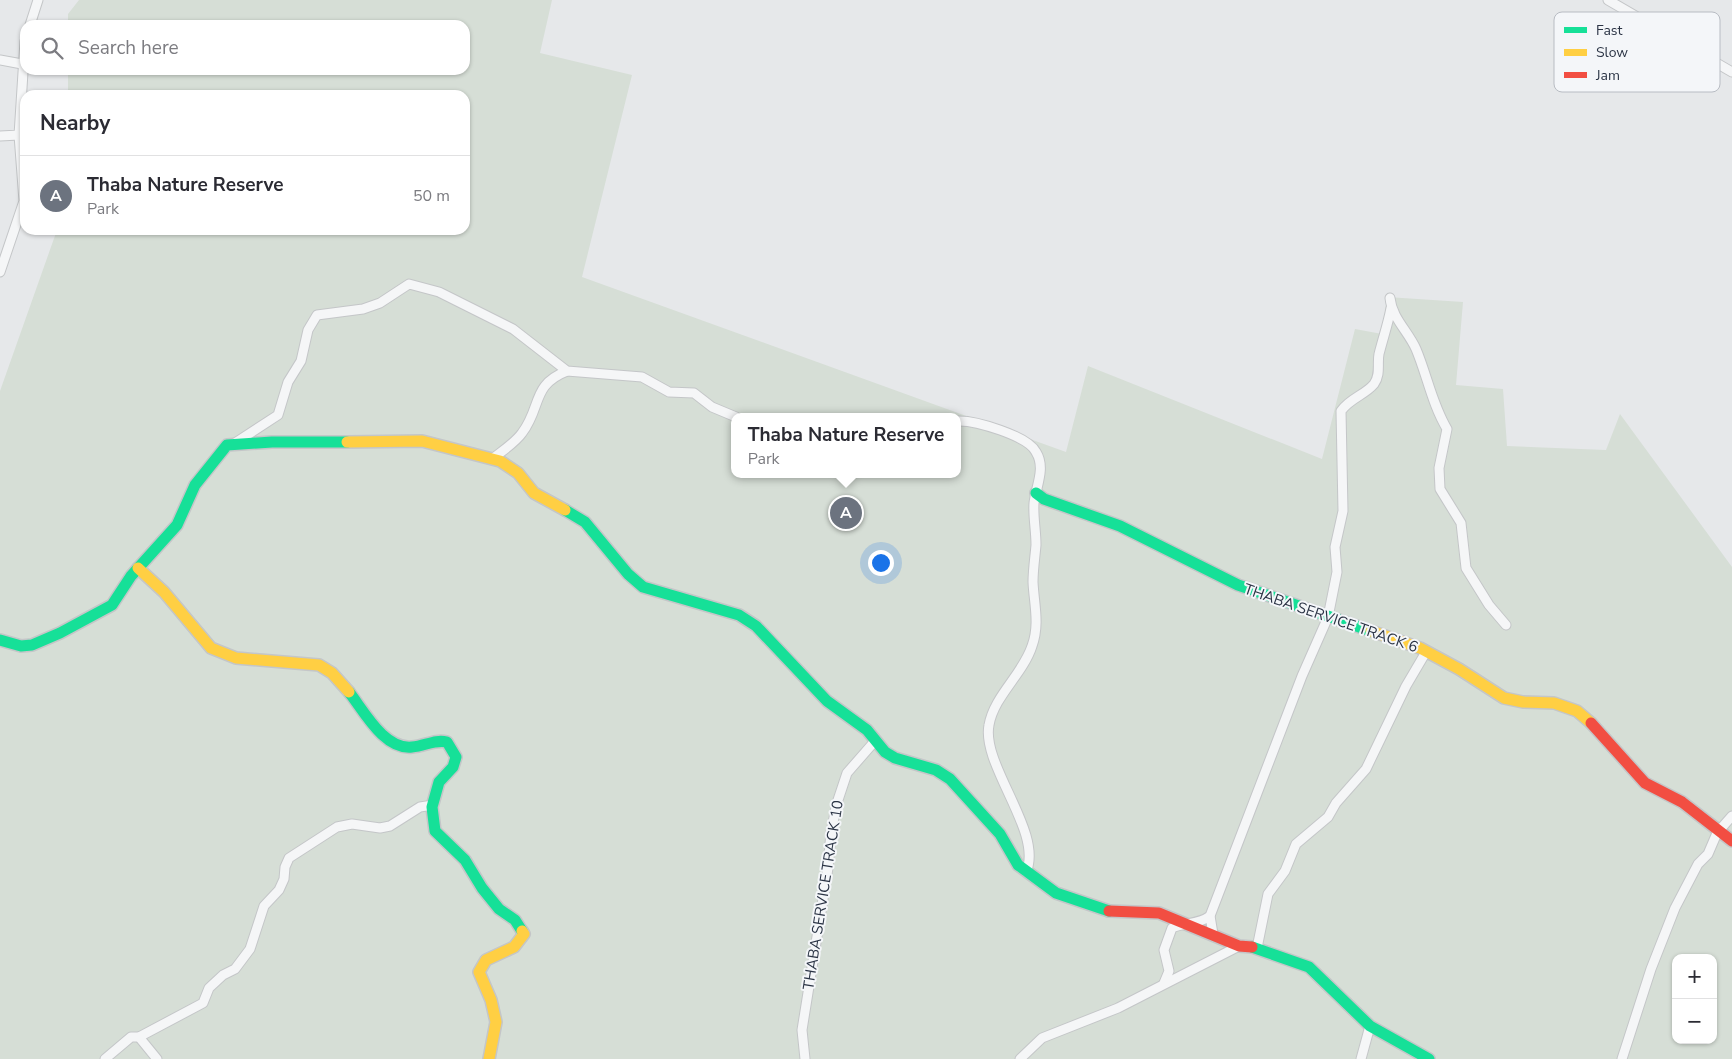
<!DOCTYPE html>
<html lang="en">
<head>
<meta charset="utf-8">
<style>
	body { margin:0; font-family:"Nunito Sans",sans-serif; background:#f2f2f3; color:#2b2b33 }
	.controls { position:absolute; right:15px; bottom:15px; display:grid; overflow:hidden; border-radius:10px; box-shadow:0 1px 4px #0004 }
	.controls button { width:45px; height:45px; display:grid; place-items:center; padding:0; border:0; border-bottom:1px solid #e1e1e2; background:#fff; color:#2b2b33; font:25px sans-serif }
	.you { position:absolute; left:880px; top:562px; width:18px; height:18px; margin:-12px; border:4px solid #fff; border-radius:50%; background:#1a73e8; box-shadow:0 0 0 8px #1a73e833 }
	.badge { display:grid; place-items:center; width:32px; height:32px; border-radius:50%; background:#6c737f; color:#fff; font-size:16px; font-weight:700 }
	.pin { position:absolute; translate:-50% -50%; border:2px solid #fff; box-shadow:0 1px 5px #0006 }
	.popup { position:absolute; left:731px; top:413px; width:230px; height:65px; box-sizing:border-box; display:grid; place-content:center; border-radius:10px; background:#fff; filter:drop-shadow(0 1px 4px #0005); font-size:16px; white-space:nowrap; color:#7c7c81 }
	.popup b { font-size:19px; color:#2b2b33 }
	.popup::after { content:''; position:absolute; left:50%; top:100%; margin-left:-10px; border:10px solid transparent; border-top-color:#fff }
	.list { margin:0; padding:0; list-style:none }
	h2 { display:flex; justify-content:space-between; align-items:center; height:65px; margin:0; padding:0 20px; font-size:21px }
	h2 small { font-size:16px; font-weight:400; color:#7c7c81 }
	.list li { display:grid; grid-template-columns:32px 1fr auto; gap:15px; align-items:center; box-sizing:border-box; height:80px; padding:0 20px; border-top:1px solid #e1e1e2 }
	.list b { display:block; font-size:19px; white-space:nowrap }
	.list p { margin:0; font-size:16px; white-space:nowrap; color:#7c7c81 }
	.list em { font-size:16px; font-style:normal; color:#7c7c81 }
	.icon { flex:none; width:28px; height:28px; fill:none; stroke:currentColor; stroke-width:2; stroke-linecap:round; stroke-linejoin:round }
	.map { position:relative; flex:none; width:1732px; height:1059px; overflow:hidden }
	.search { position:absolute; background:#fff; box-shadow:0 1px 4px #0004; left:20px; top:20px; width:450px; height:55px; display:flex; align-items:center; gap:12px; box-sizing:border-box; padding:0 18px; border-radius:15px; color:#7c7c81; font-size:19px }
	.panel { position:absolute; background:#fff; box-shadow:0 1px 4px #0004; left:20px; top:90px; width:450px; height:145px; border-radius:15px }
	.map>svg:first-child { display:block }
	.green { fill:#d6ded6; fill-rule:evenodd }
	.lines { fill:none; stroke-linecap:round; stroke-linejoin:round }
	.street-casing { stroke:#c4c6c8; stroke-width:11 }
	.fast-casing { stroke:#c4c6c8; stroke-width:14 }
	.slow-casing { stroke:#c4c6c8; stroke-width:14 }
	.jam-casing { stroke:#c4c6c8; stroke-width:14 }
	.street { stroke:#f5f6f7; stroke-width:9 }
	.fast { stroke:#16e098; stroke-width:11 }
	.slow { stroke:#ffcf43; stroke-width:11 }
	.jam { stroke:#f24e42; stroke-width:11 }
	.labels { text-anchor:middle; stroke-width:4; stroke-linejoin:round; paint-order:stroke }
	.street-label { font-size:15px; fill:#2b3445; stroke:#f4f6f9 }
	.key { fill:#f4f6f9; stroke:#b8bcc3; stroke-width:1 }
	.key-label { font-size:14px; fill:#2b3445 }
</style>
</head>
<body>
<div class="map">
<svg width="1732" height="1059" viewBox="0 0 1732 1059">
	<rect width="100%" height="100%" fill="#e6e8ea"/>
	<path class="green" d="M79,0H552L540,53L632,75L582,277L1066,452L1088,366L1322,459L1355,329L1382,334L1387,297L1463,302L1456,385L1503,389L1507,446L1606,450L1620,414L1732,567V1059H0V391L57,230H465V95H68V70H465V25H68V14ZM735,417H957V474H735ZM1676,958H1713V1040H1676Z"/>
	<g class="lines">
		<defs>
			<g id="street">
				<polyline points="1608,0 1732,72"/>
				<polyline points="30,25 38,0"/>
				<polyline points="0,60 22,64"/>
				<polyline points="0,136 19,135 25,41"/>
				<polyline points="0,272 24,201 19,135"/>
				<path d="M1390,298C1392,318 1408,331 1416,349C1427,375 1432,404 1447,429L1439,468L1440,489L1461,523L1466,568L1489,605L1506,625"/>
				<path d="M957,421C975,420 1028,436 1036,452C1046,468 1036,486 1034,503C1033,517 1036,530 1036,545C1035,557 1033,570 1033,582C1034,604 1040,624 1032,646C1023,674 994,696 989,725C981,765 1044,833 1026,872"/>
				<polyline points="235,443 278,415 288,382 301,361 308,330 317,315 363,309 380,303 409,284 439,292 513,329 567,371 642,377 669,392 694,393 712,407 736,417"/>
				<path d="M492,459C502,451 515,443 522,433C542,407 531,385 567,371"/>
				<path d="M1213,934L1210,916L1302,676L1328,617L1337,572L1335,547L1343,511L1341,411C1350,398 1365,395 1374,384C1381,374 1377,364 1379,354C1383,338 1388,324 1391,308"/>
				<polyline points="1257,948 1268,894 1285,871 1296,844 1328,817 1336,803 1366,769 1406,686 1426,652"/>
				<path d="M1164,983L1169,971L1164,950L1172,928C1185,922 1198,925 1210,916"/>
				<polyline points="139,1037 157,1059"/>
				<polyline points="105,1059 131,1037 139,1037 203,1003 209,988 223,975 235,969 250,949 264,906 279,890 284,879 285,867 289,858 337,827 352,824 380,828 390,826 420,807 433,805"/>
				<polyline points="805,1059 802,1030 828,868 831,832 837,803 847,773 875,741"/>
				<polyline points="1020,1059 1042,1038 1118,1008 1239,946"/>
				<polyline points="1361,1059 1370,1026"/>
				<polyline points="1622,1059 1651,969 1675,908 1698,864 1708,854 1717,833 1732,816"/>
			</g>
			<g id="fast">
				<polyline points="1036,493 1044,499 1120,526 1238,585 1371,631"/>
				<polyline points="565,510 585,522 628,574 643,587 739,615 756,626 827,701 867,730 885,752 895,758 936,770 950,779 1000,834 1018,865 1056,893 1109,911"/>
				<polyline points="0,640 21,646 32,645 60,633 112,605 131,576 177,525 195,485 227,445 272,442 347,442"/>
				<path d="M349,692C364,711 384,750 412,747C425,746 435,739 447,742L456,757L453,767L439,782L432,807L435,831L465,860L482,888L499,909L515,920L522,931"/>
				<polyline points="1252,947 1309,967 1370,1026 1429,1059"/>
			</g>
			<g id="slow">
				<polyline points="347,442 422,441 500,461 518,473 534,493 565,510"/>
				<polyline points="138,568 164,592 211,648 236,658 319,665 332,673 349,692"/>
				<polyline points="1371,631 1420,648 1459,669 1504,698 1523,702 1554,703 1577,711 1591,723"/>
				<polyline points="489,1059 496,1022 491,1000 479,972 486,960 514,947 524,934 522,931"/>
			</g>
			<g id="jam">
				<polyline points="1591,723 1645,783 1682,802 1732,841"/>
				<polyline points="1109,911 1159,913 1239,946 1252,947"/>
			</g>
		</defs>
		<use href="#street" class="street-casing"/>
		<use href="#fast" class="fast-casing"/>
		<use href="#slow" class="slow-casing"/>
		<use href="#jam" class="jam-casing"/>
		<use href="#street" class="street"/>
		<use href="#fast" class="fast"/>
		<use href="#slow" class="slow"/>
		<use href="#jam" class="jam"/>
	</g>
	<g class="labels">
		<g class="street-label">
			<text transform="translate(1331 618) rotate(19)" y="5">THABA SERVICE TRACK 6</text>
			<text transform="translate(823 895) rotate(-81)" y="5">THABA SERVICE TRACK 10</text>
		</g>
	</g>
	<rect x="1554" y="12" width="166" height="80" rx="8" class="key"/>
	<rect x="1564" y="27" width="23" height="6" fill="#16e098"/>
	<rect x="1564" y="49" width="23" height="7" fill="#ffcf43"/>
	<rect x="1564" y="72" width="23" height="6" fill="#f24e42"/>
	<g class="key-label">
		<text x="1596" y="35">Fast</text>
		<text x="1596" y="57">Slow</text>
		<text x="1596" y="80">Jam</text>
	</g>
</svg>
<div class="controls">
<button>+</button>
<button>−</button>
</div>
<div class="you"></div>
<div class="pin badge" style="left:846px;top:513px">A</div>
<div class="popup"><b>Thaba Nature Reserve</b>Park</div>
<div class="search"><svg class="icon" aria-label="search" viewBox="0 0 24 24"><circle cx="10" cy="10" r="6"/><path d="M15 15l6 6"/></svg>Search here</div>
<section class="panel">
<h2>Nearby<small></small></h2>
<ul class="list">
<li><span class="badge">A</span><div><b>Thaba Nature Reserve</b><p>Park</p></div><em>50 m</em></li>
</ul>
</section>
</div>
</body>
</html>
